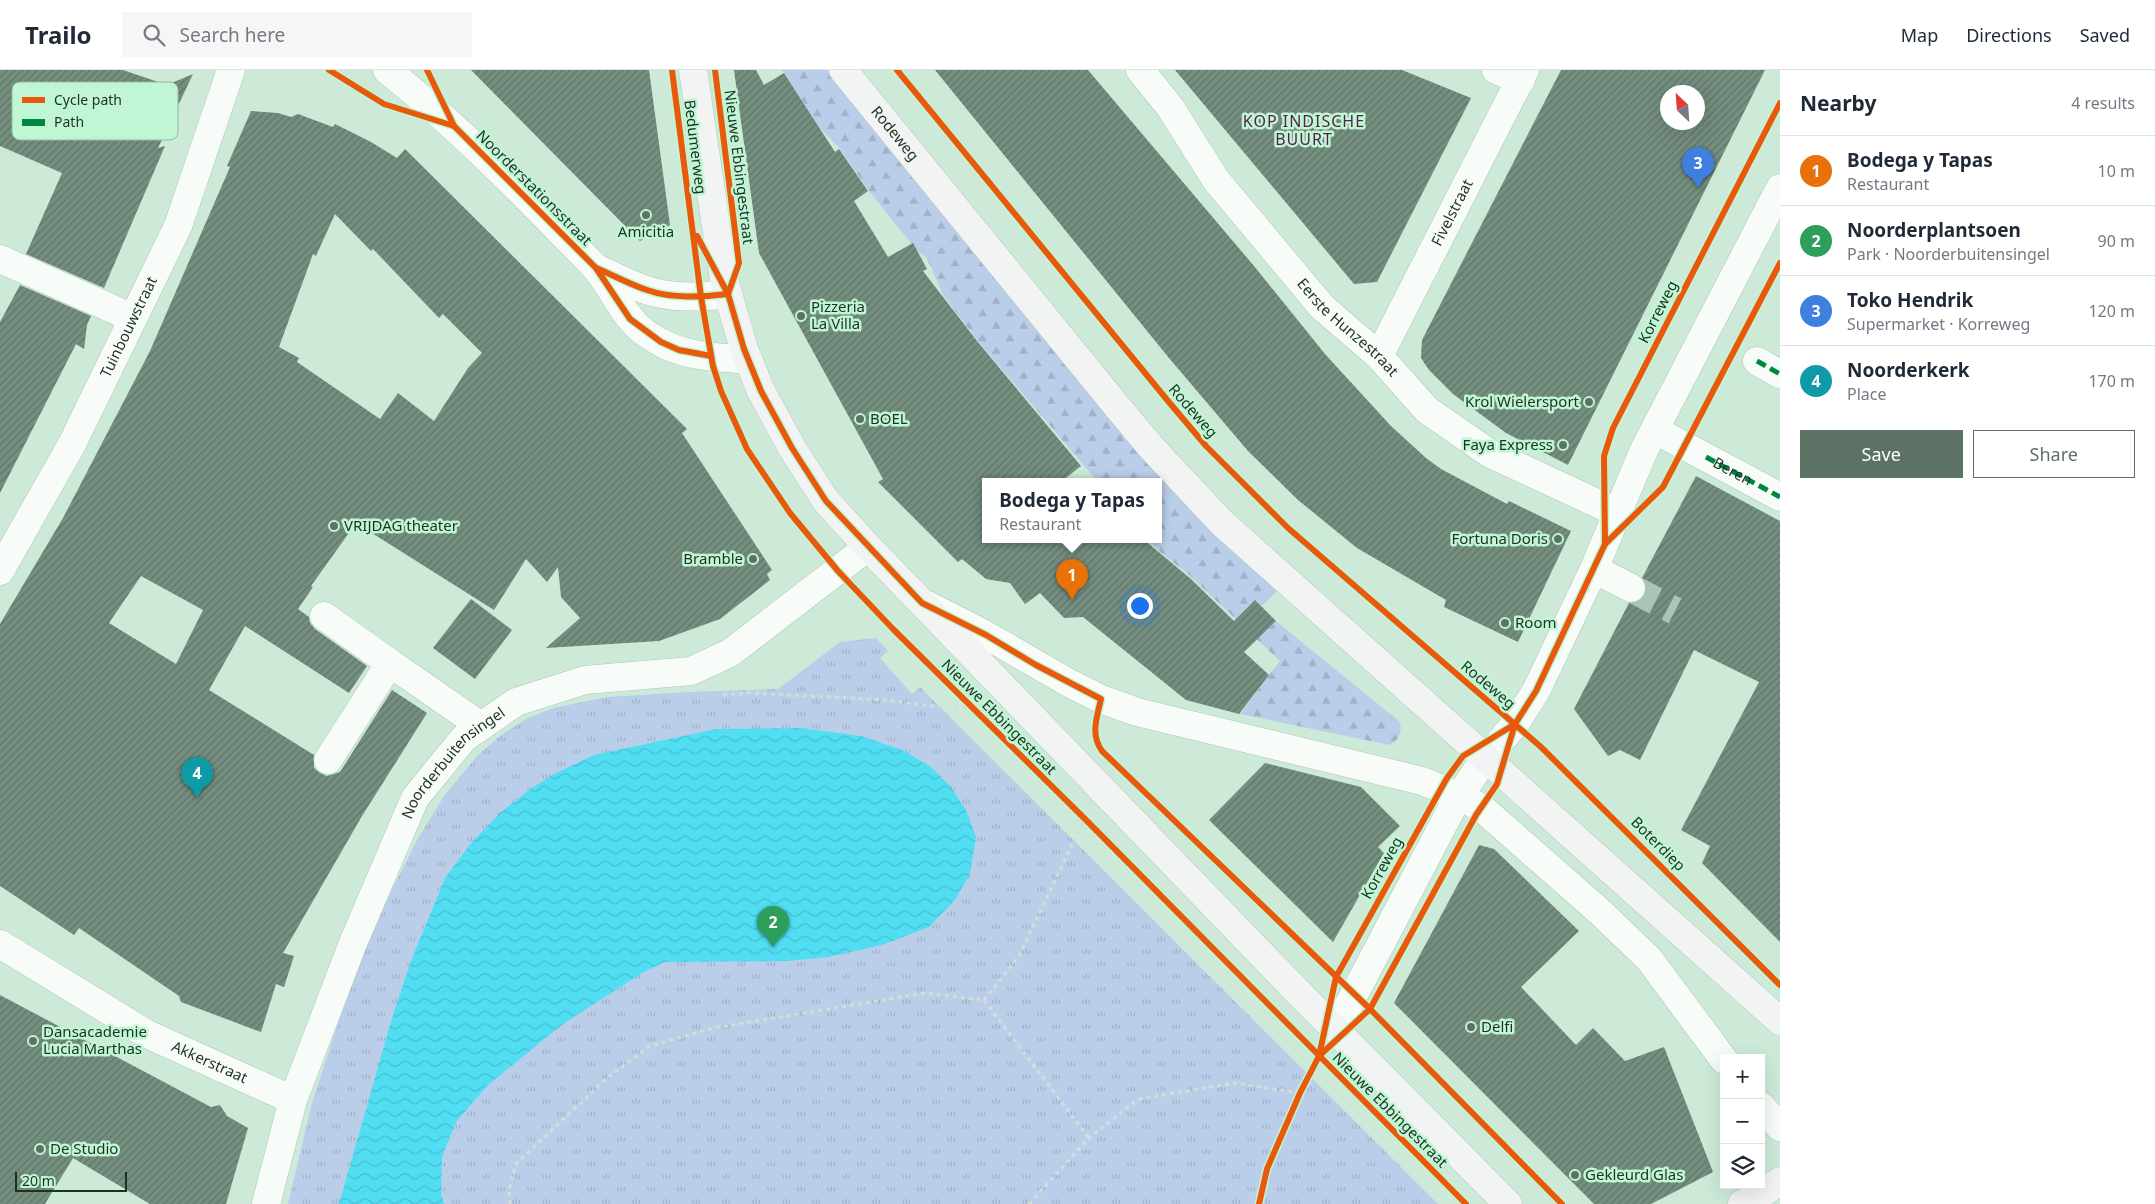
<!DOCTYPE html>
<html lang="en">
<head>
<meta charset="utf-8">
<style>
	body { margin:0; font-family:"Noto Sans",sans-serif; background:#f6f6f7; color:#1f2937 }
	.controls { position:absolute; right:15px; bottom:15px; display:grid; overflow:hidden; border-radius:0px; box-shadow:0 5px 20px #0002 }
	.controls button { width:45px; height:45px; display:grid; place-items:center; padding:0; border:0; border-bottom:1px solid #e0e1e3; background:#fff; color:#1f2937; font:25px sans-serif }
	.compass { position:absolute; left:1660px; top:15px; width:45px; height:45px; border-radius:50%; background:#fff; box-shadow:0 5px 20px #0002; rotate:335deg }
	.scale { position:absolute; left:15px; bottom:12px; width:112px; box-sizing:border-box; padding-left:5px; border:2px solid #1d3225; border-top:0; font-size:14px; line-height:18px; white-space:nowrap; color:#1d3225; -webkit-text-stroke:4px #c1f6d4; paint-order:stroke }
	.you { position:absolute; left:1139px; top:535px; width:18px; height:18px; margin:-12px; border:4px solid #fff; border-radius:50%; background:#1a73e8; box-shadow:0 0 0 8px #1a73e833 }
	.badge { display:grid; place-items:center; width:32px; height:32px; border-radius:50%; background:#5b7264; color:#fff; font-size:16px; font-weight:700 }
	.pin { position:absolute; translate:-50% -41px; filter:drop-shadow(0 1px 2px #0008) }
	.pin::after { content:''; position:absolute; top:26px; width:18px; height:15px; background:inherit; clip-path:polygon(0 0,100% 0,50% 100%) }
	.popup { position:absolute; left:982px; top:408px; width:180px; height:65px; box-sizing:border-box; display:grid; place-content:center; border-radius:0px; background:#fff; filter:drop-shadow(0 1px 4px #0005); font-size:16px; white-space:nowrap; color:#747a83 }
	.popup b { font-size:19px; color:#1f2937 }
	.popup::after { content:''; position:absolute; left:50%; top:100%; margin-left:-10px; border:10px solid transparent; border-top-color:#fff }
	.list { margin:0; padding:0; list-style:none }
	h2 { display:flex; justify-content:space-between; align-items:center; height:65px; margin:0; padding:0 20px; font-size:21px }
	h2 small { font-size:16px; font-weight:400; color:#747a83 }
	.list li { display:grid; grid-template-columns:32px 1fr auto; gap:15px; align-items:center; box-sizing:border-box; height:70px; padding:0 20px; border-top:1px solid #e0e1e3 }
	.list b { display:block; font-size:19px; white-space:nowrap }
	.list p { margin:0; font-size:16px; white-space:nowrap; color:#747a83 }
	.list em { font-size:16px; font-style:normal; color:#747a83 }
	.actions { display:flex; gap:10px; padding:15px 20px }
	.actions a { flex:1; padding:11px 0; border:1px solid #5b7264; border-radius:0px; text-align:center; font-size:18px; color:#5b7264 }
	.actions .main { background:#5b7264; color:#fff }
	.icon { flex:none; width:28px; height:28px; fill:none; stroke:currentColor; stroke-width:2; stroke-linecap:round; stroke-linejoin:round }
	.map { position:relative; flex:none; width:1780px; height:1134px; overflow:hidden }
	header { display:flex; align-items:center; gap:30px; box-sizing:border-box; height:70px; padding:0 25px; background:#fff; border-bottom:1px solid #e0e1e3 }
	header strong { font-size:24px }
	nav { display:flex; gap:28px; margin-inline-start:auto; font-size:18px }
	.search { width:350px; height:45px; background:#f6f6f7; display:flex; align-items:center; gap:12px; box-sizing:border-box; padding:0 18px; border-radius:0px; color:#747a83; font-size:19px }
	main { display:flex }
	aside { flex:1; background:#fff }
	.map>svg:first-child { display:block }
	.forest { fill:url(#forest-firs) }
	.park { fill:url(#park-tufts) }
	.water { fill:url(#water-waves) }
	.building { fill:url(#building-hatch); fill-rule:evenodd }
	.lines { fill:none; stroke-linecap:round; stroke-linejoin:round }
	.minor-tunnel { stroke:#aac5b4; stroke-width:28; stroke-dasharray:28 14; stroke-linecap:butt }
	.minor-casing { stroke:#b0c6b8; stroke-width:29 }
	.major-casing { stroke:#b7c7bd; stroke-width:29 }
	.path { stroke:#d5ddd8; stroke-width:3; stroke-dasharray:4 4; stroke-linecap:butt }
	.minor { stroke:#f8fcf9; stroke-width:28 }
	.major { stroke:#f2f3f3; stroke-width:28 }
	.quiet { stroke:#00873e; stroke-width:5; stroke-dasharray:10 5; stroke-linecap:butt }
	.cycleway-casing { stroke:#c1f6d4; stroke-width:9 }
	.cycleway { stroke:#e8590c; stroke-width:6 }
	.poi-dot { fill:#5b7264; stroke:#c1f6d4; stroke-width:2 }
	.labels { text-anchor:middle; stroke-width:5; stroke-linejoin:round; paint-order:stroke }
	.street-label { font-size:15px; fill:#1d3225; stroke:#c1f6d4 }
	.poi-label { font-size:15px; fill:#1d3225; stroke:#c1f6d4; text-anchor:start }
	.neighbourhood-label { font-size:16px; letter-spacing:1px; fill:#58214c; stroke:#c1f6d4 }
	.key { fill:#c1f6d4; stroke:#90bba0; stroke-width:1 }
	.key-label { font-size:14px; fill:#1d3225 }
</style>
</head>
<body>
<header>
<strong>Trailo</strong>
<div class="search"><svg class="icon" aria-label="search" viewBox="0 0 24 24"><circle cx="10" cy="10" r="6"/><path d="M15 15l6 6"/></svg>Search here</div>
<nav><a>Map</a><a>Directions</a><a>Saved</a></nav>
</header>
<main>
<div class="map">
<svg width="1780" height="1134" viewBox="0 0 1780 1134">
	<defs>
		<pattern id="forest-firs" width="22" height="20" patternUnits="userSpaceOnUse" patternTransform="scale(1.25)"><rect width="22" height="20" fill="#bbcee9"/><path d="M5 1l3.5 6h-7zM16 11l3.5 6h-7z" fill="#a0b1c8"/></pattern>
		<pattern id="park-tufts" width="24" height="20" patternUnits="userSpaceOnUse" patternTransform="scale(1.25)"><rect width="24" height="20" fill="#bbcee9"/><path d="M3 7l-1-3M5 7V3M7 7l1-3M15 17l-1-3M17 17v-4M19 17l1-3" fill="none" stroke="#a0b1c8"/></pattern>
		<pattern id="water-waves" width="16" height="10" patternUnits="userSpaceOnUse" patternTransform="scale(1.25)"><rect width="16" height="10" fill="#51def3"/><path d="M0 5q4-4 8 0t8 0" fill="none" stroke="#46bfd0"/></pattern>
		<pattern id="building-hatch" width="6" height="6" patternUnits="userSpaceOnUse" patternTransform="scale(1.25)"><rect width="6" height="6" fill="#748e7f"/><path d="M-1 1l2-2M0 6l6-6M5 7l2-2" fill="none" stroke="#5f7568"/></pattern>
	</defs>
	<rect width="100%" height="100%" fill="#cdead8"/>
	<path class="forest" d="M782,0H829L1180,422L1277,521L1262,536L1255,530L1238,546L1260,567L1276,551L1400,652C1402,662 1400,669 1390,675L1240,644L1280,591L1188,504L1160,482L1148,469H1158V411H1097L977,270L943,225L931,197L926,187L918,182L869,121L840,79L821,59Z"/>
	<polygon class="park" points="876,568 888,581 880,588 912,624 920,617 1438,1134 288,1134 312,1033 349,919 380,844 417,770 444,726 478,685 501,665 526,649 553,638 607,627 687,622 778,619 840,572"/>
	<polygon class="water" points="801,658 861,666 902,680 931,697 950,716 966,740 976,767 970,804 955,830 929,857 882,875 828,887 789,891 665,892 642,903 563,954 488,1015 456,1052 442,1087 441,1124 444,1134 339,1134 392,948 411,891 445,808 471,773 500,743 529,720 554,704 594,685 716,659"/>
	<g class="building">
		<polygon points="0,0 123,0 167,15 193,4 158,78 165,76 104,218 26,184 62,103 0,76"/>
		<polygon points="471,0 649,0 670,155 640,171"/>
		<polygon points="734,0 756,0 764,15 784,3 835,82 839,79 868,121 854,131 888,187 913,173 927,199 923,201 977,271 1081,396 1062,411 986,411 986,469 1143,469 1191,509 1234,551 1255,530 1276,551 1244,582 1269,605 1239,644 1186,630 1083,547 1064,548 1040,523 1025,534 1010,513 986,509 962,489 958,492 878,412 883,409 759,183"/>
		<polygon points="935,0 1088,0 1254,196 1325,284 1391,356 1426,388 1441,399 1507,434 1509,431 1571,461 1518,572 1444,537 1446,530 1357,478 1298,430 1248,381 1169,288"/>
		<polygon points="1175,0 1402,0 1471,28 1377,212 1354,214"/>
		<path d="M1561,0H1765L1568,395L1506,363L1453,324L1429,300L1421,288L1422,270ZM1668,22H1698V52H1668Z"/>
		<path d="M251,41L278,43L291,47L298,44L333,57L335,54L371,72L397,88L405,79L687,359L682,363L772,500L767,504L770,510L720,549L659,571L546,578L580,548L561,527L558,497L547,512L526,489L494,540L356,453L311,516L313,517L298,539L309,547L310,553L315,559L367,596L349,623L245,556L209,620L314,685V698L320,703L327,706L340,702L392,620L427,643L362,746L283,883L294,886L284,917L276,914L261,962L181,932L179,926L79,858L74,865L0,816V554L63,448L150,281L230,97L227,96ZM335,144L371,181L373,179L439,248L443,244L482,283L468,298L434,351L398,323L380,349L297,292L299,288L279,277L313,184L316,186ZM141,506L203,540L176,594L109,553Z"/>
		<polygon points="20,215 91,246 87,255 84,279 76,274 0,423 0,252"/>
		<polygon points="1696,406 1780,451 1780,872 1702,793 1710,776 1681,760 1759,612 1694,580 1640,690 1620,680 1608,686 1574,639 1629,533 1639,531 1645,526 1647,517 1642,508"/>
		<polygon points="471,529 512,560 475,609 433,578"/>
		<polygon points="1265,693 1361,717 1400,756 1378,777 1384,783 1333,872 1209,750"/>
		<polygon points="1479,775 1494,779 1579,861 1521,917 1576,975 1593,958 1625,991 1664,977 1713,1102 1651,1134 1594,1134 1394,933"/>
		<polygon points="0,925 211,1037 220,1035 227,1046 248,1058 226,1134 150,1134 73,1088 45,1134 0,1134"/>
	</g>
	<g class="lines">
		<polyline class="minor-tunnel" points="1631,518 1675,541"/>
		<defs>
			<g id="minor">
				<path d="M387,0C461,59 527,127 593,195C608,210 616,232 630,248C637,258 649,266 660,272C686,287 718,287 748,290"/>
				<path id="s1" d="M1140,0L1170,37L1216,110L1322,237L1379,286L1427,340L1489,383L1618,443"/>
				<polyline points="1496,0 1521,10"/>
				<polyline points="0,189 133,248"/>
				<path d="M596,198C612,205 629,214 646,220C672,229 702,227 728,224"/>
				<path id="s2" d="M1379,286L1525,0"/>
				<polyline points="1757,291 1780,304"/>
				<path id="s3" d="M1655,360L1780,427"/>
				<polyline points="1594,499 1631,518"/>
				<path id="s4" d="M0,501L72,374L178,156L231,0"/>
				<polyline points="925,534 986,565 1069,613 1101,629 1137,642 1422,711 1466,729 1484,740 1598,840 1649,889 1724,990"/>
				<polyline points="324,546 390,593"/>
				<polyline points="328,690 390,593 481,656"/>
				<path id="s5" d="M0,874L147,964L293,1030"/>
				<polyline points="1336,959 1453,736 1479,697 1515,654 1536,621 1594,499 1644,380 1780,118"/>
				<polyline points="1761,1036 1780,1057"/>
				<path id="s6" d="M266,1134L293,1030L353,873L415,728L464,668L516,632L585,610L691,601L730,583L868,477"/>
			</g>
			<g id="major">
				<polyline points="693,0 724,210 744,279 761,321 792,378 826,431 868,477 1292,916 1508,1134"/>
				<path id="s7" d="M843,0L1115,334L1150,376L1221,452L1780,951"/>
				<polyline points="1742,1134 1757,1127 1780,1111"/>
			</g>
		</defs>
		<use href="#minor" class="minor-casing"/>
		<use href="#major" class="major-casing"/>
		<g class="path">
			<polyline points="723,625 752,623 887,630 931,636 964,637 977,644"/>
			<polyline points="984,930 1019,886 1084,750"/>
			<polyline points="510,1134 509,1120 516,1094 607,1008 650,976 714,958 925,923 984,930 1089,1068"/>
			<polyline points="1029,1134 1089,1068 1138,1029 1235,1013 1300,1023"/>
		</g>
		<use href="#minor" class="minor"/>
		<use href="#major" class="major"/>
		<g class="quiet">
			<polyline points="1757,291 1780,304"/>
			<polyline points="1706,387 1780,427"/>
		</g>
		<defs>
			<g id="cycleway">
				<polyline points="329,0 384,34 454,56"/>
				<polyline points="427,0 454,56 596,198 630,249 661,272 679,280 711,286"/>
				<polyline points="672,0 701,227 713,296 721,321 747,379 790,443 838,501 893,559 1085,749 1466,1134"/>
				<polyline points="715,0 739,193 728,224"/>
				<polyline points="897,0 1168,331 1206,376 1288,458 1541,677 1780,915"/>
				<path d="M697,166L728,224L744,279L761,321L792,378L826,431L922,533L986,565L1036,595L1101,629C1097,648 1090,664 1102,681L1370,939L1562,1134"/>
				<path d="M596,198C613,205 629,214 647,220C672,229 702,227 728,224"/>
				<polyline points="1605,474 1604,386 1613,358 1780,33"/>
				<polyline points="1319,986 1370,939 1476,745 1497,714 1515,654 1536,621 1605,474 1663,417 1780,193"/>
				<polyline points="1259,1134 1267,1099 1300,1023 1319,986 1336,907 1447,708 1463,686 1515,654"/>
			</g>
		</defs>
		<use href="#cycleway" class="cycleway-casing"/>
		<use href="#cycleway" class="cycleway"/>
	</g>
	<g class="poi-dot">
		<circle cx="646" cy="145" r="5"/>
		<circle cx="801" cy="246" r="5"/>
		<circle cx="1589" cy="332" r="5"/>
		<circle cx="860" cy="349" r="5"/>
		<circle cx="1563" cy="375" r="5"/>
		<circle cx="334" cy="456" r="5"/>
		<circle cx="1558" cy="469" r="5"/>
		<circle cx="753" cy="489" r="5"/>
		<circle cx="1505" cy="553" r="5"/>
		<circle cx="1471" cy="957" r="5"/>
		<circle cx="33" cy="971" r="5"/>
		<circle cx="40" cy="1079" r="5"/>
		<circle cx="1575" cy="1105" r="5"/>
	</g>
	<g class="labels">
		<g class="street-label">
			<text dy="5" stroke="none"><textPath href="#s7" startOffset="82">Rodeweg</textPath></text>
			<text transform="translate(695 77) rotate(83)" y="5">Bedumerweg</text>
			<text transform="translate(739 97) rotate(83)" y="5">Nieuwe Ebbingestraat</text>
			<text transform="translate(534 118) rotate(45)" y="5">Noorderstationsstraat</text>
			<text dy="5" stroke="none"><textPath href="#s2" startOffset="161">Fivelstraat</textPath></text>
			<text transform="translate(1658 242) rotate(-63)" y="5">Korreweg</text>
			<text dy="5" stroke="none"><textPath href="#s4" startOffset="276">Tuinbouwstraat</textPath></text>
			<text dy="5" stroke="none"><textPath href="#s1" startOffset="332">Eerste Hunzestraat</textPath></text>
			<text transform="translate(1193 341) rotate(49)" y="5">Rodeweg</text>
			<text dy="5" stroke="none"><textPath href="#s3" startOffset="88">Beren</textPath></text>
			<text transform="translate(1488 615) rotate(40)" y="5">Rodeweg</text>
			<text transform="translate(999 647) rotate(45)" y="5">Nieuwe Ebbingestraat</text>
			<text dy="5" stroke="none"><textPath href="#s6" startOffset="485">Noorderbuitensingel</textPath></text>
			<text transform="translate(1658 774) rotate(45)" y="5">Boterdiep</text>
			<text transform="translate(1382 798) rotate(-61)" y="5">Korreweg</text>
			<text dy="5" stroke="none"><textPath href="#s5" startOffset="241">Akkerstraat</textPath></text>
			<text transform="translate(1390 1040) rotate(45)" y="5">Nieuwe Ebbingestraat</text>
		</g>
		<g class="poi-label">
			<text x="646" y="167" text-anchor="middle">Amicitia</text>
			<text x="811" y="242">Pizzeria<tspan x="811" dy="17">La Villa</tspan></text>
			<text x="1579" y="337" text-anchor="end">Krol Wielersport</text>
			<text x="870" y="354">BOEL</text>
			<text x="1553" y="380" text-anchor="end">Faya Express</text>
			<text x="344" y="461">VRIJDAG theater</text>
			<text x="1548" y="474" text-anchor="end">Fortuna Doris</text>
			<text x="743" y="494" text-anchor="end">Bramble</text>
			<text x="1515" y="558">Room</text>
			<text x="1481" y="962">Delfi</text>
			<text x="43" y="967">Dansacademie<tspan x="43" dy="17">Lucia Marthas</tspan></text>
			<text x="50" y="1084">De Studio</text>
			<text x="1585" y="1110">Gekleurd Glas</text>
		</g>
		<g class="neighbourhood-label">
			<text x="1304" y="57">KOP INDISCHE<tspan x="1304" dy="18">BUURT</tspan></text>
		</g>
	</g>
	<rect x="12" y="12" width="166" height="58" rx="8" class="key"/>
	<rect x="22" y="27" width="23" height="6" fill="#e8590c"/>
	<rect x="22" y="49" width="23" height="7" fill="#00873e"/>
	<g class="key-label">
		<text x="54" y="35">Cycle path</text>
		<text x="54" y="57">Path</text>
	</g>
</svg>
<div class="controls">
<button>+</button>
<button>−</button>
<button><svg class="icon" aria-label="layers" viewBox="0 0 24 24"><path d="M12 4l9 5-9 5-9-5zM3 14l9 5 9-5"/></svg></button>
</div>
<svg class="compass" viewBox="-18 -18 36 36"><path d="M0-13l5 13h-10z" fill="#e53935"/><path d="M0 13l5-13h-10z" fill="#747a83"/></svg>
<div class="scale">20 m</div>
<div class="you"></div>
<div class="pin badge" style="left:1072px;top:530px;background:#e8710a">1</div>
<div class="popup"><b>Bodega y Tapas</b>Restaurant</div>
<div class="pin badge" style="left:773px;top:877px;background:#2e9e5b">2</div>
<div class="pin badge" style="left:1698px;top:118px;background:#3f7fe0">3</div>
<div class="pin badge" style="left:197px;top:728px;background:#0f9aa8">4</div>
</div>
<aside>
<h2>Nearby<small>4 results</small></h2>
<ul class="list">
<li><span class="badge" style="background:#e8710a">1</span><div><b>Bodega y Tapas</b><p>Restaurant</p></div><em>10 m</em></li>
<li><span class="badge" style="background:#2e9e5b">2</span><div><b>Noorderplantsoen</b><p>Park · Noorderbuitensingel</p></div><em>90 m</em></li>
<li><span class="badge" style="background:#3f7fe0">3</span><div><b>Toko Hendrik</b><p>Supermarket · Korreweg</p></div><em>120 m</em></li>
<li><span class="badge" style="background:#0f9aa8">4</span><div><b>Noorderkerk</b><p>Place</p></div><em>170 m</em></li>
</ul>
<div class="actions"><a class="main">Save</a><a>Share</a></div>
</aside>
</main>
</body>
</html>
